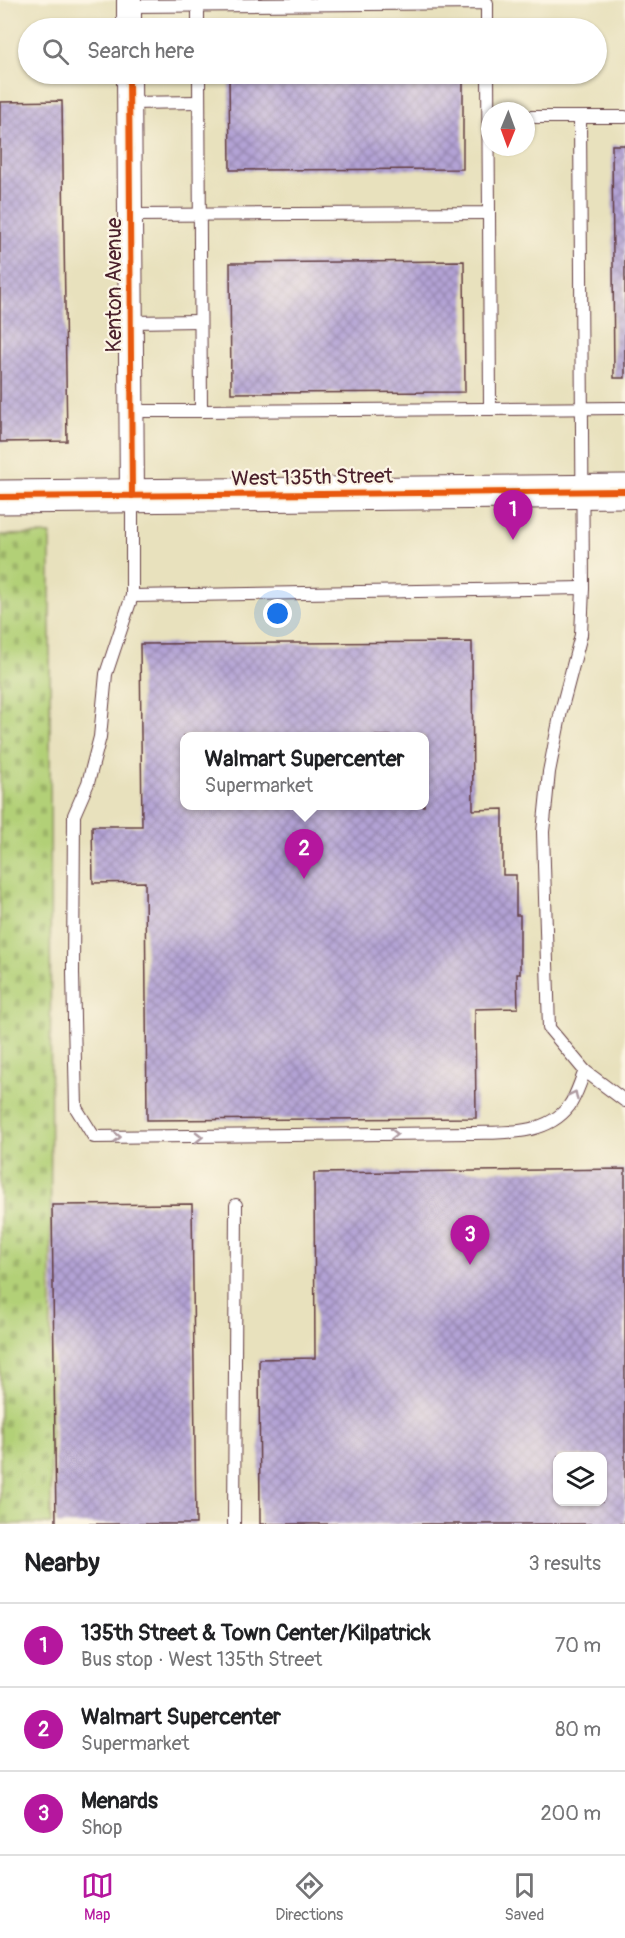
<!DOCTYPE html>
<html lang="en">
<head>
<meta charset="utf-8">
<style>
	body { margin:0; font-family:Pangolin,sans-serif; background:#f6f6f6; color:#202124 }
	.controls { position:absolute; right:18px; bottom:18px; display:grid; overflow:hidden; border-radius:12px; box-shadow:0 2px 4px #0004 }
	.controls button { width:54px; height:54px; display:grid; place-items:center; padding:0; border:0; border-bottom:2px solid #e0e0e0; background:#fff; color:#202124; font:30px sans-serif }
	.compass { position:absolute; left:481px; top:102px; width:54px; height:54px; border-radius:50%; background:#fff; box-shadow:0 2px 4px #0004; rotate:181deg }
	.you { position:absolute; left:278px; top:614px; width:21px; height:21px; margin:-15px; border:4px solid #fff; border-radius:50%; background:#1a73e8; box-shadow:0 0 0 9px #1a73e833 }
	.badge { display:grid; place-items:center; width:39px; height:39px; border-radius:50%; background:#b5179e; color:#fff; font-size:20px; font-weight:700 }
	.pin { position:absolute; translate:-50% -50px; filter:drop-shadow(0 2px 3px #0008) }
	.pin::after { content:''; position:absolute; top:32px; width:21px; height:18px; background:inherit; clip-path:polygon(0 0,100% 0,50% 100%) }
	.popup { position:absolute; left:180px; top:732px; width:249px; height:78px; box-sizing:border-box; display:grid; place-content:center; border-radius:12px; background:#fff; filter:drop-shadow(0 2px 4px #0005); font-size:20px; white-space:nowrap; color:#757577 }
	.popup b { font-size:22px; color:#202124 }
	.popup::after { content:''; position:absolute; left:50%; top:100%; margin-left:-12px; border:12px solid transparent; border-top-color:#fff }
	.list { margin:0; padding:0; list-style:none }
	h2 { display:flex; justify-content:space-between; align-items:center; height:78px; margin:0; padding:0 24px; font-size:26px }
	h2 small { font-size:20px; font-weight:400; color:#757577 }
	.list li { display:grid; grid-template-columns:39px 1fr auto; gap:18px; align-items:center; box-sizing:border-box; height:84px; padding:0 24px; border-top:2px solid #e0e0e0 }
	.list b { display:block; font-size:22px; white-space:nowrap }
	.list p { margin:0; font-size:20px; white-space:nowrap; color:#757577 }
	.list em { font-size:20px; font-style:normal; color:#757577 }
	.icon { flex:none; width:33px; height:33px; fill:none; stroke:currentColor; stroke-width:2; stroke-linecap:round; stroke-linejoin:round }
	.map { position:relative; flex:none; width:625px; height:1524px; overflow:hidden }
	.search { position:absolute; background:#fff; box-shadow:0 2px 4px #0004; left:18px; right:18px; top:18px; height:66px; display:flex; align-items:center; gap:15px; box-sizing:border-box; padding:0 21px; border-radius:33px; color:#757577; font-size:22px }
	.sheet { height:330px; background:#fff }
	nav { display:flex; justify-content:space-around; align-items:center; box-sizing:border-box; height:84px; border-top:2px solid #e0e0e0; background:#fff; font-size:16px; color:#757577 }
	nav a { display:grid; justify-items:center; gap:3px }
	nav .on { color:#b5179e }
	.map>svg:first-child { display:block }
	.cemetery { fill:url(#cemetery-stones); stroke:#7e7851; stroke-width:1.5 }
	.building { fill:url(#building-cross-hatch); fill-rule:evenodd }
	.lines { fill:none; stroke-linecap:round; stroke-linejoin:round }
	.lane-casing { stroke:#623c41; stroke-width:14 }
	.street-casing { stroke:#623c41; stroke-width:26 }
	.secondary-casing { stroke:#623c41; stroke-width:35 }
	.lane { stroke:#fff; stroke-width:12 }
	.street { stroke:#fff; stroke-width:24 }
	.secondary { stroke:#fff; stroke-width:33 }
	.cycleway-casing { stroke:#fcf5e5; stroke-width:10 }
	.cycleway { stroke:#e8590c; stroke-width:6 }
	.oneway { stroke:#ae9aa0 }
	.labels { text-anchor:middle; stroke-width:4.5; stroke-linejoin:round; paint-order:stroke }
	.street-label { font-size:21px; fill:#4a1f2b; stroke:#fcf5e5 }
</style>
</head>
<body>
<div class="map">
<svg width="625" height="1524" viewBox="0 0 625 1524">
	<defs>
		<pattern id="cemetery-stones" width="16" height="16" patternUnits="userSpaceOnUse" patternTransform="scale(1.5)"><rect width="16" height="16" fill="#b2d077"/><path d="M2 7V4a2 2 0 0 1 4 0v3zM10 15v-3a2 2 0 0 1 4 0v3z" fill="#9bb267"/></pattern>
		<pattern id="building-cross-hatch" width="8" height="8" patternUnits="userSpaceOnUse" patternTransform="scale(1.5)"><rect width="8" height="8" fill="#b3a3d5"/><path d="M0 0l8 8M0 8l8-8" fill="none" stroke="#9484ad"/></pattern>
	</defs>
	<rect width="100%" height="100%" fill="#fcf5e5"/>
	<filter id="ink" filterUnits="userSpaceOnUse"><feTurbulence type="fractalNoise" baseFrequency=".0167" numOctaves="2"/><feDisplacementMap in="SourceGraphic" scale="12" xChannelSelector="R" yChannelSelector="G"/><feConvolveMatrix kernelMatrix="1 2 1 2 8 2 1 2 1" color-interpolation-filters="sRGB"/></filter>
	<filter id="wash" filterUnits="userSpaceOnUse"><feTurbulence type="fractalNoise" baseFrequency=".008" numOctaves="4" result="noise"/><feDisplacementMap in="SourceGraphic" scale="24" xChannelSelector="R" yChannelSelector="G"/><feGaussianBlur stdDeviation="1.35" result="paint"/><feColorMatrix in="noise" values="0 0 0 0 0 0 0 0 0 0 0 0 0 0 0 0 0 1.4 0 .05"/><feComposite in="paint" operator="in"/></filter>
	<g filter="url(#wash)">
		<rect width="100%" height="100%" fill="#e8e1bd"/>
		<polygon class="cemetery" points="50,534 51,1524 0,1524 0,535"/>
		<g id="blocks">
			<g class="building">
				<polygon points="229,74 463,74 463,169 230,170"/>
				<polygon points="62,101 67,441 0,442 0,102"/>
				<polygon points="612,145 625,145 625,378 614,378"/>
				<polygon points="464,261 465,392 231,393 230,263"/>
				<path d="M472,642L473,810L503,809V875H516V915H520V974H517L518,1008L475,1009L476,1118L147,1120L145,882L93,883L92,826H142L140,644ZM184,736H424V806H184Z"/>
				<path d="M625,1169V1524H260L259,1359L315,1358L314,1173ZM558,1456H602V1502H558Z"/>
				<polygon points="192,1204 196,1524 56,1524 52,1205"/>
			</g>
		</g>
	</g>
	<g filter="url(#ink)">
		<use href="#blocks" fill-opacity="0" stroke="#623c41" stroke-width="1.5"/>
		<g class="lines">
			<defs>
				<g id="lane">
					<polyline points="198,5 198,28"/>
					<polyline points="129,6 487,3 487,28"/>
					<polyline points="199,74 201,411 625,408"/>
					<polyline points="129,103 199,102"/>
					<polyline points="526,117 625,117"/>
					<polyline points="580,117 583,588 581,635 561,711 549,772 543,832 549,1028 585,1071 625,1101"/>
					<polyline points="489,213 490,409"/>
					<polyline points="130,215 489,213 488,74"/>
					<polyline points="131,322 200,321"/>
					<polyline points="131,411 201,411"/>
					<polyline points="132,496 132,596 583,588"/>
					<path d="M132,596L106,674L100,737L88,783L74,815L73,973L76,1108L94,1137L471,1133C504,1132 546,1136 569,1106C576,1097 580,1082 585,1071"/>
					<polyline points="234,1524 236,1205"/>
				</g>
				<g id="street">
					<polyline points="129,0 129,28"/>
					<polyline points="129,74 132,496"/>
				</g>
				<polyline id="secondary" points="0,497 625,491"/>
			</defs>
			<use href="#lane" class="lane-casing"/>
			<use href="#street" class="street-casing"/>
			<use href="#secondary" class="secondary-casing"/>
			<use href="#lane" class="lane"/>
			<use href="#street" class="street"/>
			<use href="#secondary" class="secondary"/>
			<defs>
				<g id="cycleway">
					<polyline points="129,74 132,496"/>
					<polyline points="0,497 625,491"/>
				</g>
			</defs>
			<use href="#cycleway" class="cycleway-casing"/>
			<use href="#cycleway" class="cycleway"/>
		</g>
		<defs><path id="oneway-chevron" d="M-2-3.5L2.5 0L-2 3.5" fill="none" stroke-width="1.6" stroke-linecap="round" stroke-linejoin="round" transform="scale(1.5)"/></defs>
		<g class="oneway">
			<use href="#oneway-chevron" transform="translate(574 1095) rotate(-64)"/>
			<use href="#oneway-chevron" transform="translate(394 1134) rotate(-1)"/>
			<use href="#oneway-chevron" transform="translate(117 1137) rotate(1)"/>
			<use href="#oneway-chevron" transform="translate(199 1137) rotate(-1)"/>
		</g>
	</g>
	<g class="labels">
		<g class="street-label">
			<text transform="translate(114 285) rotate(-90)" y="7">Kenton Avenue</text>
			<text transform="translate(312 477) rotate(-1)" y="7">West 135th Street</text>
		</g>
	</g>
</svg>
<div class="controls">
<button><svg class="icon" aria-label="layers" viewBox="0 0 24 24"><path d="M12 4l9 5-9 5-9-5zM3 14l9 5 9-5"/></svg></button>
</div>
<svg class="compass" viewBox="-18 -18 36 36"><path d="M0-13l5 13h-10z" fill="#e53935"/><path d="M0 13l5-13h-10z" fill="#757577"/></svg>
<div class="you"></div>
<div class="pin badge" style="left:513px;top:540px">1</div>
<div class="pin badge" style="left:304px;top:879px">2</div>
<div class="popup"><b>Walmart Supercenter</b>Supermarket</div>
<div class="pin badge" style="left:470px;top:1265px">3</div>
<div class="search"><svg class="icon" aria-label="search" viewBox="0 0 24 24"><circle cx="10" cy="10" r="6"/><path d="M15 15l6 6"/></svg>Search here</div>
</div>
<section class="sheet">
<h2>Nearby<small>3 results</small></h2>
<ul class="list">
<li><span class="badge">1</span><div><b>135th Street &amp; Town Center/Kilpatrick</b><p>Bus stop · West 135th Street</p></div><em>70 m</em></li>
<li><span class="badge">2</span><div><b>Walmart Supercenter</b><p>Supermarket</p></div><em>80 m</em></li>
<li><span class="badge">3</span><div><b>Menards</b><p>Shop</p></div><em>200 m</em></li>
</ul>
</section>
<nav>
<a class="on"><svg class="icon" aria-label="map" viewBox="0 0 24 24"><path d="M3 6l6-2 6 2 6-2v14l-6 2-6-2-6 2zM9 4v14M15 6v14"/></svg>Map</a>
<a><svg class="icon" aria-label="directions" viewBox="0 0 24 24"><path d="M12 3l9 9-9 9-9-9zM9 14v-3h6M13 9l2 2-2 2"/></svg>Directions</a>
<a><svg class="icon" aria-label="saved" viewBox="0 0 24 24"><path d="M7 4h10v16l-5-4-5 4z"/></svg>Saved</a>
</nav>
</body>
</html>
